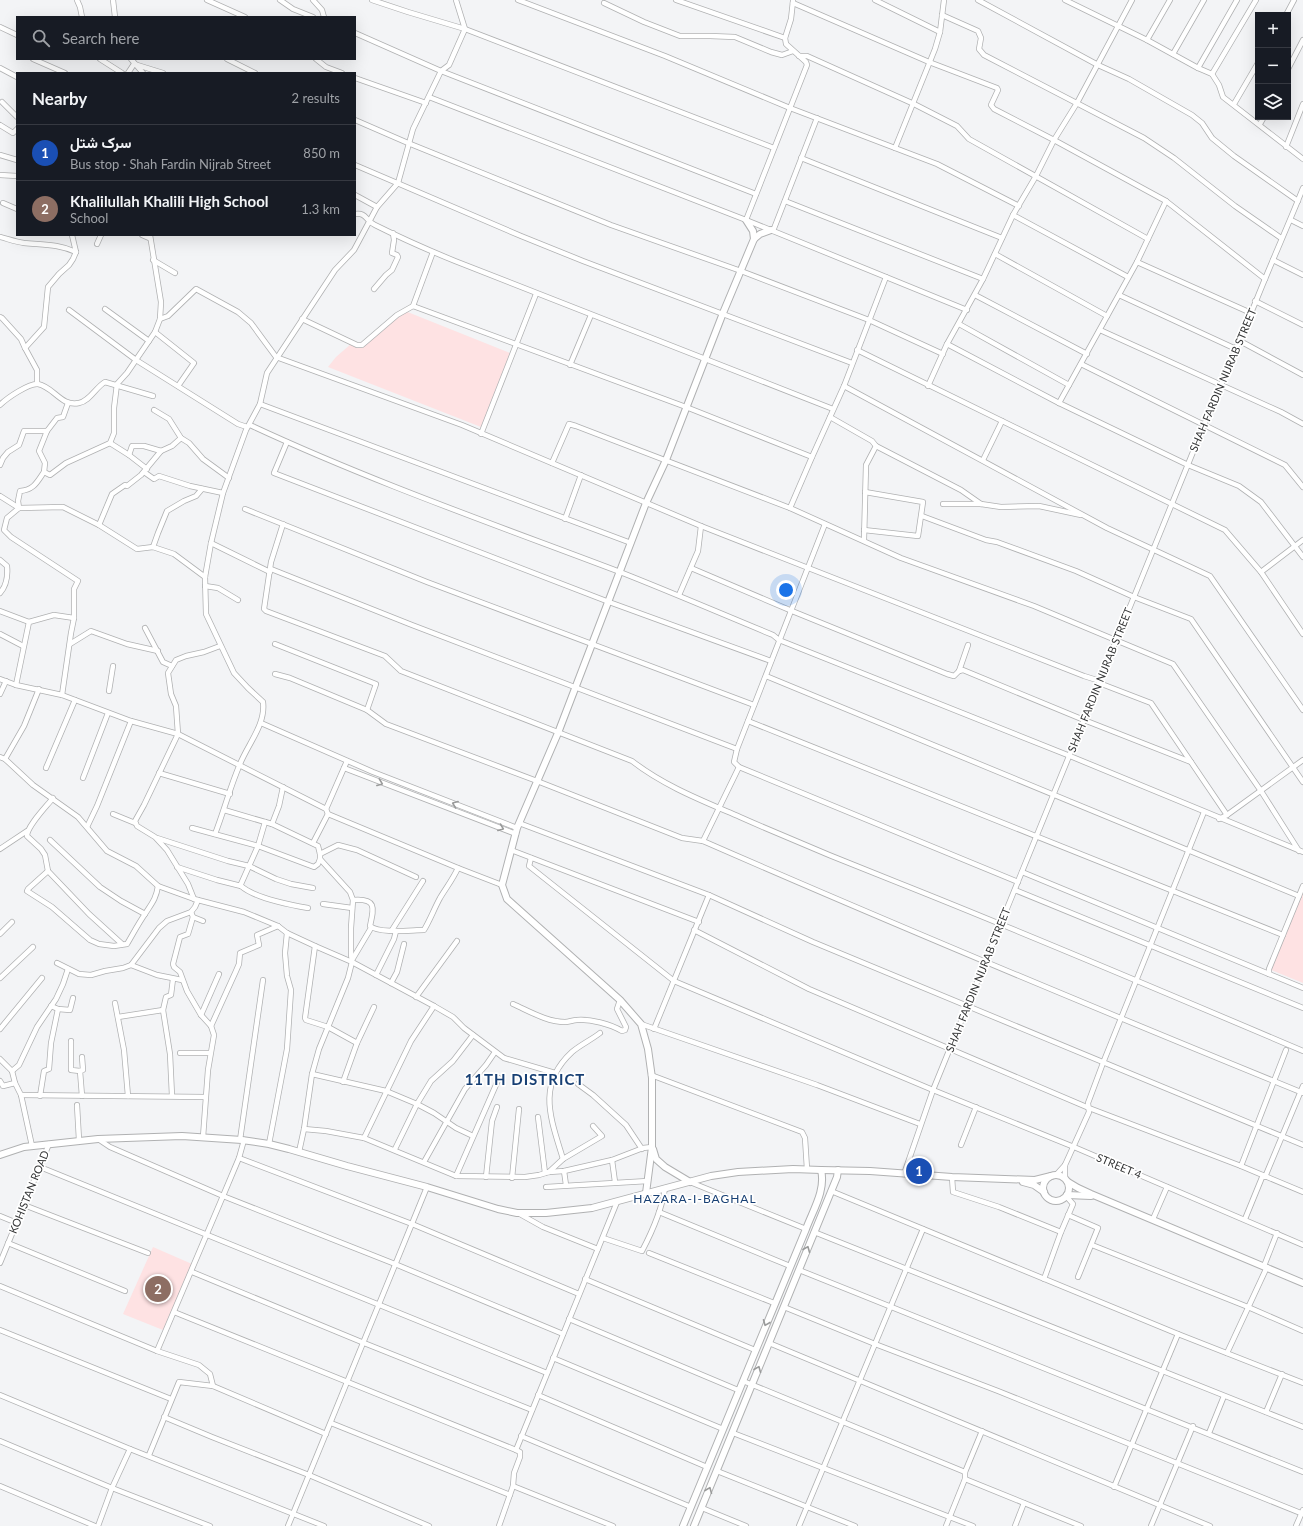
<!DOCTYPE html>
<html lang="en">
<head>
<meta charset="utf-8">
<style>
	body { margin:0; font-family:Lato,Vazirmatn,sans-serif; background:#242831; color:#f1f3f6 }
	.controls { position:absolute; right:12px; top:12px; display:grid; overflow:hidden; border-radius:0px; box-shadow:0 4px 16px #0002 }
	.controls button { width:36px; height:36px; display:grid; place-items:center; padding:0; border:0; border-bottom:1px solid #363941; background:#171b24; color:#f1f3f6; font:20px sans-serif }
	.you { position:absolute; left:786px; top:590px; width:14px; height:14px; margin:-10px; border:3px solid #fff; border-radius:50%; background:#1a73e8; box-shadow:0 0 0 6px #1a73e833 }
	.badge { display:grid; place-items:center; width:26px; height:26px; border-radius:50%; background:#1a73e8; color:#fff; font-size:13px; font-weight:700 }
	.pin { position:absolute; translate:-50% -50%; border:2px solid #fff; box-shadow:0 1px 4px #0006 }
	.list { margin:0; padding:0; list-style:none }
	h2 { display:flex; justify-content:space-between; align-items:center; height:52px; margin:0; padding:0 16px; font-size:17px }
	h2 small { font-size:13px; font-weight:400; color:#9ea1a6 }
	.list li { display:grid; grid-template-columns:26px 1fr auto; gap:12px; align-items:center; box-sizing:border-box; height:56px; padding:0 16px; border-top:1px solid #363941 }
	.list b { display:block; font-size:15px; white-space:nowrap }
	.list p { margin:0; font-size:13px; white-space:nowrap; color:#9ea1a6 }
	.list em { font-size:13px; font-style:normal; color:#9ea1a6 }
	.icon { flex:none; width:22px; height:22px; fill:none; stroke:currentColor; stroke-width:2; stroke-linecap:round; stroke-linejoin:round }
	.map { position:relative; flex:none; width:1303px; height:1526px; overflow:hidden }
	.search { position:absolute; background:#171b24; box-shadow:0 4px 16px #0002; left:16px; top:16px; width:340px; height:44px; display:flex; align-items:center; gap:10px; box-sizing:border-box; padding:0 14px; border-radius:0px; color:#9ea1a6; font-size:15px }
	.panel { position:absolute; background:#171b24; box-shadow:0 4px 16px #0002; left:16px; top:72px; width:340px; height:164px; border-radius:0px }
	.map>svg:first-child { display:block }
	.education { fill:#fee2e3 }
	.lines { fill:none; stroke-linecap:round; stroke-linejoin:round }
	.street-casing { stroke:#b0b1b2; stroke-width:6 }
	.secondary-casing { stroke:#b0b1b2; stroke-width:8 }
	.street { stroke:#fff; stroke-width:4.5 }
	.secondary { stroke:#fff; stroke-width:6 }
	.oneway { stroke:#999a9a }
	.labels { text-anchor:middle; stroke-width:3.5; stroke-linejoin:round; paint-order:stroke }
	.street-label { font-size:11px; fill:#333435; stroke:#fff }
	.neighbourhood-label { font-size:12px; letter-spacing:1px; fill:#184074; stroke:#fff }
	.district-label { font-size:15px; font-weight:bold; letter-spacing:1px; fill:#184074; stroke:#fff }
</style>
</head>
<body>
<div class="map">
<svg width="1303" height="1526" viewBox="0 0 1303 1526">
	<rect width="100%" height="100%" fill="#f3f4f6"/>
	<g class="education">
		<polygon points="405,311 510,353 481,427 328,367 336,357 351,344 360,348"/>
		<polygon points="1303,886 1303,983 1269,969"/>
		<polygon points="153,1247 192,1264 163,1330 123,1314"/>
	</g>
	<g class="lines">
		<defs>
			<g id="street">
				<polyline points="77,0 80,7 82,17"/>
				<polyline points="113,0 115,17"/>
				<polyline points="207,0 245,17"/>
				<polyline points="280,0 293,9 313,17"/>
				<polyline points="313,0 322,10 324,17"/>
				<polyline points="372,0 408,12 465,29 774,148"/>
				<polyline points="518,0 665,56 790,108 937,164 1019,206"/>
				<polyline points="676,0 785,38"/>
				<polyline points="875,0 940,32"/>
				<polyline points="978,0 1098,65 1129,79 1192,115 1202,123 1212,138 1234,156 1298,201"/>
				<polyline points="1065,0 1147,40 1198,68 1212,74 1219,85 1223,97 1303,159"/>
				<polyline points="604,3 644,22 680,36 710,36 735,37 771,52 782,55 793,51"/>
				<polyline points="793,3 929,62 997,88 998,90 991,105 994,109 1054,140 1166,201 1265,279"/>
				<polyline points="942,15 978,31 981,38 979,49 984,55 1144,138 1174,158 1235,206 1281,238"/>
				<polyline points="1286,15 1294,0"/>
				<polyline points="0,27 17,35"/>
				<polyline points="355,33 441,71 756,194"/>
				<polyline points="1147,40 1170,0"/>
				<polyline points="1173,54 1204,0"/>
				<polyline points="799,56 807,56 914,104 957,126 969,139 1148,239"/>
				<polyline points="33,59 65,73"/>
				<polyline points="100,59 122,73"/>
				<polyline points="131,59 143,73"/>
				<polyline points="227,59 255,73"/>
				<polyline points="316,59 326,67 342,73"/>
				<polyline points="0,68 17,77"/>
				<polyline points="1198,68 1237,0"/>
				<polyline points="1288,69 1303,40"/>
				<polyline points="128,73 134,64 163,73"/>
				<polyline points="1212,74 1256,0"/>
				<polyline points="355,78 426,103"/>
				<polyline points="429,97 746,220 967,310"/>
				<polyline points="2,102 17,117"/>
				<polyline points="1234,104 1258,63"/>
				<polyline points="355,120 408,143 611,225 741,271 869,320 943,354"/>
				<polyline points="1260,124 1264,117"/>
				<polyline points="0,125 13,133 17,129"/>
				<polyline points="1286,147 1303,104"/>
				<polyline points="895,148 935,49 940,32 944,0"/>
				<polyline points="0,155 17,160"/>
				<polyline points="801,158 1002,238"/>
				<polyline points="355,165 521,236 583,261 852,363"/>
				<polyline points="0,175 17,176"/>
				<polyline points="355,195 377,207"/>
				<polyline points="785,201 983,279"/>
				<polyline points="3,203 17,209"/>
				<path d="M355,214C366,212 366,221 375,225C401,238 428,250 455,261C581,311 707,360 833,409"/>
				<polyline points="1013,215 1128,277"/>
				<polyline points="746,220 807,65 806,62 786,44 785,38 791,19 793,1"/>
				<polyline points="1291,220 1303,226"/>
				<polyline points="773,231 817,118"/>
				<polyline points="142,235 149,238"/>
				<path d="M0,237C8,239 16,242 24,243C44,245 58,244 76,252"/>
				<polyline points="97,244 101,235"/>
				<polyline points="995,254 1107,316"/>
				<polyline points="153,260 175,273"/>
				<polyline points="1273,260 1303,275"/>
				<polyline points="1137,262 1251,313"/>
				<polyline points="374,289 386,275 392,270 398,257 397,255 392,253 394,240 393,233"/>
				<polyline points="975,295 1087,354"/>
				<polyline points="1119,295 1236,349"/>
				<polyline points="1255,301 1303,325"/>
				<polyline points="413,306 686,407 812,457"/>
				<polyline points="105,309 149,341"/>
				<polyline points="69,310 136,360 238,424 247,427"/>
				<polyline points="0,317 2,318 21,339 25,348"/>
				<polyline points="160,319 168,316 196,289 238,312 251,323 276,357 462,425 701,526 1084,676 1100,681"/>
				<polyline points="302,319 357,345 362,345 397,315 413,306 433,252"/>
				<polyline points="959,324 1069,385"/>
				<polyline points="1100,330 1281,412 1303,424"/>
				<polyline points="155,332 194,363 178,386"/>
				<polyline points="1240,341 1303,375"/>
				<polyline points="947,344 1059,403 1188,465 1239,486 1261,502 1303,557"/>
				<polyline points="857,350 1225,530 1261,572 1303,634"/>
				<polyline points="1081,364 1285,465 1303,487"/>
				<polyline points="570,365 591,315"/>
				<polyline points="37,384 37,370 25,348 44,327 48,287 59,274 69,265 73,259 76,252 72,235"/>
				<polyline points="844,386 1107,528 1210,576 1303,710"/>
				<polyline points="928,386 947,344 983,279 1013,215 1036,176 1054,140 1077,103 1132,0"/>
				<polyline points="1059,403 1137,262 1166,201"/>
				<polyline points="260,404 631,543"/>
				<path d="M0,405C7,398 29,383 38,384C54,387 61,407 79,403C90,401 96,387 105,382L153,396"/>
				<polyline points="154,410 169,419 181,438 189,443 203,459 229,478"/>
				<polyline points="830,417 872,441 876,446 961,490 981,504"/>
				<path d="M250,425C370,481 496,525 620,572C671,592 722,614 773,635L779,640L1070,756L1303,852"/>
				<polyline points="481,434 536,294"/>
				<polyline points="287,442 274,473 609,602 771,661"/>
				<polyline points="110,443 129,455 132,446 144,446 161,451 172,446 181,438"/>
				<polyline points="129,455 147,469"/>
				<polyline points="983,460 1002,421"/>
				<polyline points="552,463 569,424 576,426 790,508 901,558 1034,606 1173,664 1261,791 1299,851"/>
				<polyline points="0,465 3,458 8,452 19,445 24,431 47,431"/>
				<polyline points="44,472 45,463 39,451 47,431 57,418 63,417 68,403"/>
				<polyline points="144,472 154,479 159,476 190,486 223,493"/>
				<polyline points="0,496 19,508 63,507 99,525 137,549 153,547 174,554 205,577"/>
				<polyline points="943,504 981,504 1001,507 1039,506 1081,515"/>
				<path d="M19,508L18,501L20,491C34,490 37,482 44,472L50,475L66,463L110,443L114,433V408L117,384L127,373L155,332L160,319L161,302L150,235"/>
				<polyline points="19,508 7,518 4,530 11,537 78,581 74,589 74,618 71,633 62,695"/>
				<polyline points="790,508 812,457 844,386 886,277"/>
				<polyline points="245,509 427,582 754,705"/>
				<polyline points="922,516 986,540 997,542 1076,571 1134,597 1191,619 1303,782"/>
				<polyline points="565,519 581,475"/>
				<path d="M283,524L271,562L264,609L266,611L385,656L401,671L632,761C664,786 703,801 740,817C792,840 845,862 899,883C1035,937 1169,994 1303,1051"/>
				<polyline points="825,524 737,749 734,762 739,767 1018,882"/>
				<polyline points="99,525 112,494 125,485 127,486 141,475 161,451"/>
				<polyline points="864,530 918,536 923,502 865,492"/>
				<polyline points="864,540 866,465 876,446"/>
				<polyline points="211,543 270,572"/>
				<polyline points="153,547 158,533 167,511 184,501 196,496 202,489"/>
				<path d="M0,560L7,566C8,576 7,585 0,593"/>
				<polyline points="691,568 792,611 947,674 954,676 959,671 963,670 1084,720 1191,762"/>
				<polyline points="271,569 412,625 737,749"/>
				<polyline points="1261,572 1303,540"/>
				<polyline points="205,586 218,588 238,600"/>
				<polyline points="679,595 698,551 701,526"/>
				<polyline points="0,611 29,622"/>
				<polyline points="145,628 163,662 172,666"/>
				<polyline points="0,634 23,646"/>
				<polyline points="70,644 91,631 127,644 158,651"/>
				<polyline points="275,644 376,684 367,710"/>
				<polyline points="959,671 968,645"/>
				<path d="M275,674L290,678L367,710L386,724L537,781L682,838L703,841C902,928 1102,1011 1303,1093"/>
				<polyline points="766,676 1299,896"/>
				<polyline points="0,679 16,685 62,695 131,721 178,734 326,809 328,814 458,868 502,885"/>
				<polyline points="1099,683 1151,703 1227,815"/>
				<polyline points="16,685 29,622 54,615 74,618"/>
				<polyline points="109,691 113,666"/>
				<polyline points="0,694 6,681"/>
				<polyline points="748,721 1283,935"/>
				<polyline points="261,723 373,772 517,828"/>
				<polyline points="0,757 5,759 33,785 78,817 107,851 136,866 158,886 194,899 244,912 278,926 287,933 315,946 352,962 434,1006 453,1017 464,1028 504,1058 555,1073"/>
				<polyline points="5,759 24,726 39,689"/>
				<polyline points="46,768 75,700"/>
				<polyline points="344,768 516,834"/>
				<polyline points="159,773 230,794"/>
				<polyline points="83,778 108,713"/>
				<path d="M53,798C46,807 27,826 27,836L41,849L45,855L48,871L89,914L122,944"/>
				<polyline points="326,809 347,761"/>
				<polyline points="224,810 272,824 318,846 320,854 320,859 350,892 353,900 351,928 351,954 352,962 348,978 319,1049 312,1074 304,1129 299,1152"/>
				<polyline points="113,814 135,823"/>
				<polyline points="1219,819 1227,815 1303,760"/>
				<path d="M265,822L258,846L241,884V886C255,898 290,905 308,908"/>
				<polyline points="519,823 709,895 813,942 1303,1145"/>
				<polyline points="272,824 279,806 283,787"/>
				<polyline points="87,827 97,806 131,721"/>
				<polyline points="192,828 258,846 314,867 318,864 320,859"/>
				<path d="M215,834C224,811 230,787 240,764C248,744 266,724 263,702L248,688L234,673L206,614L205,577L211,543L223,493L246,430L260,404L267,373L335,270L354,250L377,207L398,183L413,129L441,71L449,65L465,29L456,0"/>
				<polyline points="157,838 228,861 249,866 276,879 291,884 313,888"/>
				<polyline points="50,840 100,887 121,901 145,914"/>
				<polyline points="703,841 739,767"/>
				<polyline points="313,843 328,814"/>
				<polyline points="0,849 27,831"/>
				<polyline points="511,850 699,922"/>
				<polyline points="320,854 338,845 357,850 416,877"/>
				<polyline points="531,858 529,866 674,981 933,1090 1074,1147 1303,1245"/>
				<polyline points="177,867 217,880 241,886"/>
				<path d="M48,871L28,889L27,891L52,907L90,940L99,944L114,946L127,944C133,934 138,924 145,914C152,903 156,899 158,886"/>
				<polyline points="1022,872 1303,988"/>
				<polyline points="1015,890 1303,1008"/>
				<polyline points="194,899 188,884 167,850 155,837 137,826 135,821 144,805 178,734 176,706 171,694 168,673 176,660 186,656 204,652 220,646"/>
				<path d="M353,900C377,898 374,908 370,926C380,934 411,930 424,930C430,920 434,909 440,898C446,888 453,879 458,868"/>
				<polyline points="323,904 352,908"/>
				<polyline points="191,912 193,917 188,934 180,937 173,964 174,967 180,972 187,991 201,1015 211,1026 214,1035 208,1070 203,1137"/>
				<polyline points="193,917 203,921"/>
				<polyline points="392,930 423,881"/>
				<polyline points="694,930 809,989 1089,1108 1241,1166 1303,1192"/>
				<polyline points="0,934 12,922"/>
				<polyline points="315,946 305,1018 306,1020 328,1027 357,1043"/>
				<polyline points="352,960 371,928"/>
				<polyline points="57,963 79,974 91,975 105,971 123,968 131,965 159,928 167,921 191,912 195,907 198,900"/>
				<polyline points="131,965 157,975 182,980"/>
				<polyline points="1269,974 1269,969 1303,886"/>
				<polyline points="376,975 394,939 396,931"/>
				<polyline points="0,978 33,947"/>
				<polyline points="391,983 397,972 404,944"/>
				<polyline points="416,997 457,941"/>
				<polyline points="115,1003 124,1050 128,1096"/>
				<path d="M513,1004C529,1011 547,1022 565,1022C569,1022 573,1020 577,1020C591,1019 610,1024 622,1031L625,1030L626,1027L617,1009L620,1000"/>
				<polyline points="51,1006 58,1009 70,1010 73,998"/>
				<polyline points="201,1015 219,974"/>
				<polyline points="118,1017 163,1010"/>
				<polyline points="641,1024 817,1085 920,1124"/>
				<polyline points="211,1026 236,971 239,964 240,953 259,945 257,935 278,926"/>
				<polyline points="0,1029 42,978"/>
				<polyline points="654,1029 709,895"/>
				<polyline points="71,1041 71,1070 80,1071"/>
				<polyline points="180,1053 210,1053"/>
				<polyline points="82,1057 83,1070 80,1071 82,1096"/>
				<polyline points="0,1059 12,1071 15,1083 21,1095 32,1146"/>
				<polyline points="12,1071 19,1065 37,1027 56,999 63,984 68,969"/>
				<polyline points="312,1074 386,1091 417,1104 434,1113 456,1128 473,1136"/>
				<polyline points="651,1075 802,1132 805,1138 807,1169"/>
				<polyline points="0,1081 3,1086 15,1083"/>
				<polyline points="343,1082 357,1043 374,1007"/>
				<polyline points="578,1084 593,1095 626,1125 642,1149"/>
				<polyline points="21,1095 205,1097"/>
				<polyline points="40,1096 44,1071 49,1069 51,1043 58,1009"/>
				<polyline points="172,1096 170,1054 163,1010 166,997 171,995 173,979"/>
				<polyline points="77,1105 79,1140"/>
				<polyline points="538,1117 545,1173"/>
				<polyline points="304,1129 326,1131 364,1138 456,1176 525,1177 539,1175 549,1172 564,1171 612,1160 643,1148 652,1147"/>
				<polyline points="364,1138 411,1041 434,1006"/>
				<polyline points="98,1139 110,1147 223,1196 395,1264 563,1334"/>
				<polyline points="240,1140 263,980"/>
				<polyline points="269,1144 287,1049 291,990 287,976 285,953 287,933"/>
				<polyline points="961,1145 976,1107"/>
				<polyline points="395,1149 417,1104 431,1081 453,1061 473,1035"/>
				<polyline points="239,1158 412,1224 579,1294"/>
				<path d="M563,1159C551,1119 536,1085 572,1052C580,1045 591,1040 600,1033"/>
				<polyline points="612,1160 615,1182"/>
				<polyline points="424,1162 465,1089 486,1065 495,1052"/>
				<polyline points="1241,1166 1286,1050"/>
				<polyline points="40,1167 547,1373"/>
				<polyline points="564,1171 566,1185"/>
				<polyline points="549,1172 563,1159 602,1136 593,1126"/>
				<path d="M904,1174L933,1090L1204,425C1222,383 1239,342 1256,301C1271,263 1288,226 1303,188"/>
				<polyline points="1056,1175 1065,1165 1089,1112 1088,1103 1103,1063 1204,812"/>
				<polyline points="456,1176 499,1078"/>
				<polyline points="486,1177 492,1121 497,1107"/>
				<polyline points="952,1177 953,1192 999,1207 1061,1232"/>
				<polyline points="1265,1177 1303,1086"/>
				<polyline points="512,1178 519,1109"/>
				<polyline points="1065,1178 1065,1165"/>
				<polyline points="690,1182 806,1229"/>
				<polyline points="546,1187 648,1181"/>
				<polyline points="831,1191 1178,1334 1303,1383"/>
				<polyline points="24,1205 148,1253"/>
				<polyline points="659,1212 790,1266"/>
				<polyline points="518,1213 543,1227 598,1249"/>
				<polyline points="1068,1215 1098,1228 1078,1277"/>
				<polyline points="0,1216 17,1223"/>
				<polyline points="1153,1219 1167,1187"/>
				<polyline points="1245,1219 1263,1175"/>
				<polyline points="814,1232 1303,1427"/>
				<path d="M603,1238L642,1251C652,1232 662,1209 665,1188"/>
				<polyline points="8,1243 125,1291"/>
				<polyline points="1092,1245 1248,1307 1303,1331"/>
				<polyline points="649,1253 774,1303"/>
				<polyline points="0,1263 49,1144"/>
				<polyline points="1264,1266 1277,1233"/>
				<polyline points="799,1270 1303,1472"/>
				<polyline points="192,1272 364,1343 532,1410"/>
				<polyline points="585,1279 755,1350"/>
				<polyline points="1044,1279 1061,1232 1073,1204 1066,1196"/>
				<polyline points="0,1286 157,1351 199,1365 210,1374 213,1386"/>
				<polyline points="784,1307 875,1344 998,1391 1303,1514"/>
				<polyline points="174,1312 516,1450"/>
				<polyline points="569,1319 738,1390"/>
				<polyline points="0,1330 171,1399"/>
				<polyline points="769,1343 1210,1526"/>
				<polyline points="157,1351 223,1196 239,1158 244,1140"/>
				<polyline points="1227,1353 1267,1267"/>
				<polyline points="553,1358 723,1429"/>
				<polyline points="743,1381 965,1472"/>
				<polyline points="0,1395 130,1449 324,1526"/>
				<polyline points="538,1395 707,1467"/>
				<polyline points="1266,1412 1282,1374"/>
				<polyline points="164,1417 212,1437 309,1475 429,1526"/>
				<polyline points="331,1423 510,1495"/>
				<polyline points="733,1433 973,1526"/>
				<polyline points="1209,1433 1224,1396"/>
				<polyline points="521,1436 691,1507"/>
				<polyline points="0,1441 112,1488 210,1526"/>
				<polyline points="149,1455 179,1382 213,1386 326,1434"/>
				<polyline points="717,1471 855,1526"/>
				<polyline points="965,1479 1081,1526"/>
				<polyline points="0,1486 95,1526"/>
				<polyline points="513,1486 613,1526"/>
				<polyline points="1114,1487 1178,1334"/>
				<polyline points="702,1508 746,1526"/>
				<polyline points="98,1526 112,1488 130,1449"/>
				<polyline points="288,1526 427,1187"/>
				<polyline points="499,1526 513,1486 514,1473 520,1457 520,1452 516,1450 617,1202"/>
				<polyline points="799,1526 923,1229"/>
				<polyline points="946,1526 965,1479 965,1472 982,1431"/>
				<polyline points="1015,1526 1024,1503"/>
				<polyline points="1151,1526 1193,1426"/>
				<polyline points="1296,1526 1303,1510"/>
			</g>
			<g id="secondary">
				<polyline points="746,220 753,231 754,239"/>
				<polyline points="653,1149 656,1159 665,1167 690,1182"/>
				<polyline points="0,1155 24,1147 98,1139 182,1136 242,1140 269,1144 289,1149 347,1166 427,1187 498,1209 517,1213 546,1213 592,1208 711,1176 738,1172 793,1169 821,1170 870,1171 952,1177 1035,1180 1051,1176"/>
				<circle cx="1056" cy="1188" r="13"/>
				<polyline points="1023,1182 1034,1185 1044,1192"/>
				<polyline points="1068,1182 1078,1188 1091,1194 1303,1283"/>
				<polyline points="646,1193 652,1147 652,1078 648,1049 641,1024 620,1000 507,899 502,885 517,828 558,733 646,503 666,460 723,313 754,239 760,234 771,230"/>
				<polyline points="1067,1195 1091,1196"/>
				<path d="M683,1526L806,1229C813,1210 826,1190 821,1170"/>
				<polyline points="694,1526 837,1177 838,1170"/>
			</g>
		</defs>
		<use href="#street" class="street-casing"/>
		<use href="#secondary" class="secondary-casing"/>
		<use href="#street" class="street"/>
		<use href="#secondary" class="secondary"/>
	</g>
	<defs><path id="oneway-chevron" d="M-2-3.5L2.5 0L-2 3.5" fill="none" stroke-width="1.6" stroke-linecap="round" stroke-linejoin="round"/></defs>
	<g class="oneway">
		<use href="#oneway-chevron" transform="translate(380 783) rotate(21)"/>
		<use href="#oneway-chevron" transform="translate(455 804) rotate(-159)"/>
		<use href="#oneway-chevron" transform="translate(501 828) rotate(21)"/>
		<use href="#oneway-chevron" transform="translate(807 1249) rotate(-68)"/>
		<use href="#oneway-chevron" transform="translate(766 1323) rotate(112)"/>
		<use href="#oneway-chevron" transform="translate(758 1369) rotate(-68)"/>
		<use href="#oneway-chevron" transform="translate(709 1490) rotate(-68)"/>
	</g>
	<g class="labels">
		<g class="street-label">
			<text transform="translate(1223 380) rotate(-67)" y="4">SHAH FARDIN NIJRAB STREET</text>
			<text transform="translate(1100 680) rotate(-68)" y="4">SHAH FARDIN NIJRAB STREET</text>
			<text transform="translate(978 980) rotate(-68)" y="4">SHAH FARDIN NIJRAB STREET</text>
			<text transform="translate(1119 1166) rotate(23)" y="4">STREET 4</text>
			<text transform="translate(29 1192) rotate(-68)" y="4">KOHISTAN ROAD</text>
		</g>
		<g class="neighbourhood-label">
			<text x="695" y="1203">HAZARA-I-BAGHAL</text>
		</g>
		<g class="district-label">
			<text x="525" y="1085">11TH DISTRICT</text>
		</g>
	</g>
</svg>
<div class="controls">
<button>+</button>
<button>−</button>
<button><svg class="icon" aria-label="layers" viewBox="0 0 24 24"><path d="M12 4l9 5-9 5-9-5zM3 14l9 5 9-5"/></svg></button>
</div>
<div class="you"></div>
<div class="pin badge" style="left:919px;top:1171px;background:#1a4fb4">1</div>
<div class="pin badge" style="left:158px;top:1289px;background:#8d6e63">2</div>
<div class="search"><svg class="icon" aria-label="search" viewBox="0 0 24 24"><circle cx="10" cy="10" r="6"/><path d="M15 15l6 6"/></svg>Search here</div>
<section class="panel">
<h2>Nearby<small>2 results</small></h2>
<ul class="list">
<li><span class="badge" style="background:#1a4fb4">1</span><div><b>سرک شتل</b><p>Bus stop · Shah Fardin Nijrab Street</p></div><em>850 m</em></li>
<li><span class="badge" style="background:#8d6e63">2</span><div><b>Khalilullah Khalili High School</b><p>School</p></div><em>1.3 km</em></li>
</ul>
</section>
</div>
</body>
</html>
